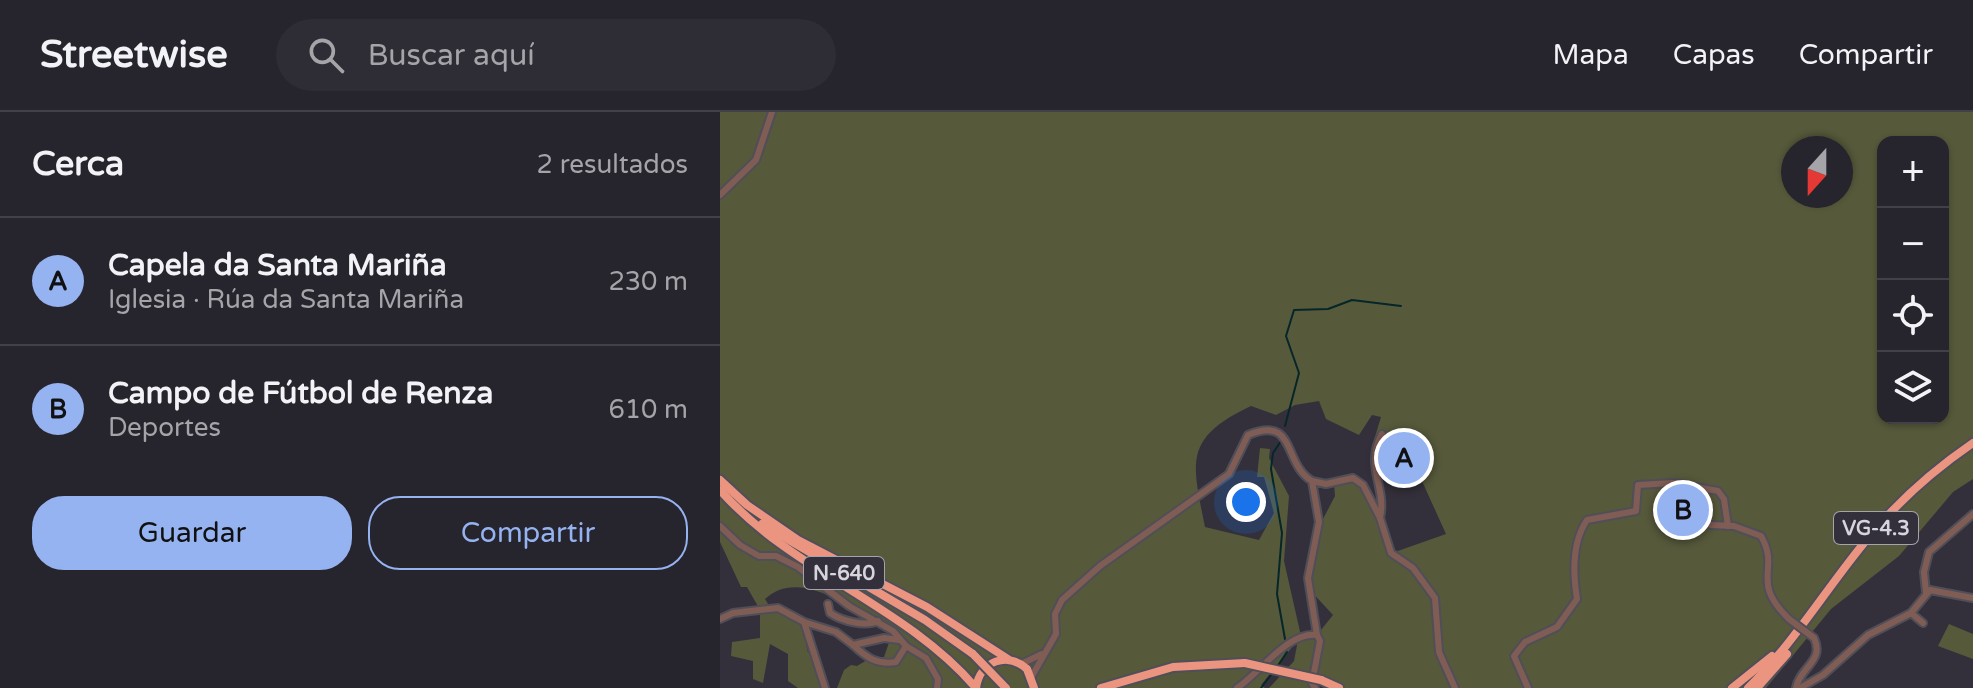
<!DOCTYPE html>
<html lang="es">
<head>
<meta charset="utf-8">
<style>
	body { margin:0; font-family:"Varela Round",sans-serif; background:#2e2c34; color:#f1f3f6 }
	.controls { position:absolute; right:24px; top:24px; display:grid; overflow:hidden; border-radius:16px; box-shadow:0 2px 6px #0004 }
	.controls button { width:72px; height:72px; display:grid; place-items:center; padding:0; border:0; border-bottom:2px solid #424148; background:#26242c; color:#f1f3f6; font:40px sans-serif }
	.compass { position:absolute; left:1061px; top:24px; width:72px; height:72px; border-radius:50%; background:#26242c; box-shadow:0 2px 6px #0004; rotate:201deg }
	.you { position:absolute; left:526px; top:390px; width:28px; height:28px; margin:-20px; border:6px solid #fff; border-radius:50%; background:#1a73e8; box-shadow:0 0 0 12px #1a73e833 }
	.badge { display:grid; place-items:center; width:52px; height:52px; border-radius:50%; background:#95b2f1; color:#111; font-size:26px; font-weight:700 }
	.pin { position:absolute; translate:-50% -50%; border:4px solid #fff; box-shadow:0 2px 8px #0006 }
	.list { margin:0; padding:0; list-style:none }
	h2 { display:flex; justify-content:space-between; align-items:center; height:104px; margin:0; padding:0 32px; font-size:34px }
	h2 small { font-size:26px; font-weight:400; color:#a4a4a9 }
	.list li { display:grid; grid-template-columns:52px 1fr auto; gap:24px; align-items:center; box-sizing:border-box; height:128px; padding:0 32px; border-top:2px solid #424148 }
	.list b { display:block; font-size:30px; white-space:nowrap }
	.list p { margin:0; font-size:26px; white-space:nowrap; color:#a4a4a9 }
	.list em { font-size:26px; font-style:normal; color:#a4a4a9 }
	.actions { display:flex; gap:16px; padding:24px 32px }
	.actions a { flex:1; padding:18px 0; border:2px solid #95b2f1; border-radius:32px; text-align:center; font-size:28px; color:#95b2f1 }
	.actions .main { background:#95b2f1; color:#111 }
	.icon { flex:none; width:44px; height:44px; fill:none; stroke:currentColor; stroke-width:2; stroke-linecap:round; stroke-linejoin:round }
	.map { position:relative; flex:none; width:1253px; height:576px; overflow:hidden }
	header { display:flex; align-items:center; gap:48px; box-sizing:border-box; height:112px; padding:0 40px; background:#26242c; border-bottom:2px solid #424148 }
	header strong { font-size:38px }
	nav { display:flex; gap:44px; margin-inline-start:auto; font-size:28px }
	.search { width:560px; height:72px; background:#2e2c34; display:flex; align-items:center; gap:20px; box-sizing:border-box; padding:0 28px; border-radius:44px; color:#a4a4a9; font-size:30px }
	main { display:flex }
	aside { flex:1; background:#26242c }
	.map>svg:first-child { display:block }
	.green { fill:#57593b; fill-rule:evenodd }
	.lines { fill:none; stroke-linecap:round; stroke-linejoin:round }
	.stream { stroke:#052729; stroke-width:2 }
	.minor-casing { stroke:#504e58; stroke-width:10 }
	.highway-casing { stroke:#504e58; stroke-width:12 }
	.minor { stroke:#805d54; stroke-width:6 }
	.highway { stroke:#eb9581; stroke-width:8 }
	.minor-bridge-casing { stroke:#504e58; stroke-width:10; stroke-linecap:butt }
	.highway-bridge-casing { stroke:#504e58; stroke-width:12; stroke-linecap:butt }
	.minor-bridge { stroke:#805d54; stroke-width:6 }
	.highway-bridge { stroke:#eb9581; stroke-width:8 }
	.labels { text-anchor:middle; stroke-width:7; stroke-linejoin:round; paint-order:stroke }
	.shield { fill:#33303b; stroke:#a5a3ac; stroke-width:2 }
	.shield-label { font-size:20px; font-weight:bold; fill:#d6d4dc }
</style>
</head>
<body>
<header>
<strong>Streetwise</strong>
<div class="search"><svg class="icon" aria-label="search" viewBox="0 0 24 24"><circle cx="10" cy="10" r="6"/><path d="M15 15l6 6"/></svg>Buscar aquí</div>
<nav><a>Mapa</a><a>Capas</a><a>Compartir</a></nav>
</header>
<main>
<aside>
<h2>Cerca<small>2 resultados</small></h2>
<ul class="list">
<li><span class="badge">A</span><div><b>Capela da Santa Mariña</b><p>Iglesia · Rúa da Santa Mariña</p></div><em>230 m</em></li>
<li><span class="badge">B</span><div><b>Campo de Fútbol de Renza</b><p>Deportes</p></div><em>610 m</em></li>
</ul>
<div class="actions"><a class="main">Guardar</a><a>Compartir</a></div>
</aside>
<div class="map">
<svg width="1253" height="576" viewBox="0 0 1253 576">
	<rect width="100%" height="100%" fill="#33303b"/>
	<g class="green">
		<path d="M0,0H1253V367L1233,380L1179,444L1111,497L1046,576H604L594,559L601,539L597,523L613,503L589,477V458L602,409L615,384L614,371L633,366L643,373L672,441L726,422L687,336L660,348L651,338L661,305L652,303L639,323L606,307L599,289L575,293L556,303L531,294C463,326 472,350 485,415L539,428L554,401L544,365H537L540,336L550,337L549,346L569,384L564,449L581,524H590L598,532L588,570L591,576H549L574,549L578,528L541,573L545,576H117L124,558L131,553L137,554L152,545H164L173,519C139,501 80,453 45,487L50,495L66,501L82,514L88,540L96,547L102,576H78L68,569V542L50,532L43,571L33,567V549L11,544L12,530L40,526V498L27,475H21L0,430ZM1163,30H1223V306H1163ZM1073,36H1121V84H1073Z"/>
		<polygon points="1229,512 1253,522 1253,547 1218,534"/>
	</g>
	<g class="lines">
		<g class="stream">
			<polyline points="565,314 579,261 566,224 574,198 608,197 632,188 681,194"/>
			<polyline points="561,329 553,341 551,357 562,421 557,482 565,527"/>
			<polyline points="557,555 567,540"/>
			<polyline points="541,576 553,560"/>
		</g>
		<defs>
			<g id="minor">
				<polyline points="0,83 36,48 52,0"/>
				<path d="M660,406C667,375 644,354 662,322"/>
				<path d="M991,413L1014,414L1041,424C1061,459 1029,468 1069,507"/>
				<polyline points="0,414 20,433 39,444 56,444 78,455 129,494 173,519 186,534 206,546 218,567 217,576"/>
				<polyline points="1206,480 1204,460 1209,440 1253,402"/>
				<path d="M108,492L110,501C122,509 145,515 158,509"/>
				<polyline points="1191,501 1203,511"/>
				<polyline points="0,507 13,501 58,496 84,510 105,576"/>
				<polyline points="84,510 116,520 133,533 164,526 179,528"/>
				<polyline points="597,523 588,466 599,410 592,369 606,372 633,366 643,373 660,406 671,441 693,456 715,486 719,540 735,576"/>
				<path d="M133,533C147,546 157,553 176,550L186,534"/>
				<polyline points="301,552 322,542"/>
				<path d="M312,564L336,522L335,502L342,488L380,454L509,362L528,323C577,303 562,351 592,369"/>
				<path d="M517,576C540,561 568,519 597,523L600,529L592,571L595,576"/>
				<path d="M808,576L794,544L805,530L837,515L857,487C853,462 852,430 867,408L916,399L918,373L953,371L998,379L1004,387L1008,414"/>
				<path d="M1076,576C1080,555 1105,549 1094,526"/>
				<polyline points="1080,576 1103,563 1148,523 1191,501 1210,478 1253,486"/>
			</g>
			<g id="highway">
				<polyline points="0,368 27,393 78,428 207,495 288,547"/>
				<path d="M0,378C72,460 185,493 256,576"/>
				<polyline points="42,412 205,508 253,542"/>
				<polyline points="601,568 619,576"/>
				<path d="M256,576C260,549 287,539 307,557L314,576"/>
				<polyline points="381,576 453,555 525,551"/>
				<polyline points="1012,576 1052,544"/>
				<path d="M1028,576C1073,532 1104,480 1144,431C1175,392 1212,359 1253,331"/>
				<polyline points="1037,576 1067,542"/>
			</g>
		</defs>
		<use href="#minor" class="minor-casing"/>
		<use href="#highway" class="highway-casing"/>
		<use href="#minor" class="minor"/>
		<use href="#highway" class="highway"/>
		<defs>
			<polyline id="minor-bridge" points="1069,507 1094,526"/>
			<g id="highway-bridge">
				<polyline points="253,542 286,576"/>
				<polyline points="525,551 601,568"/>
			</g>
		</defs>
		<use href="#minor-bridge" class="minor-bridge-casing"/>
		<use href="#highway-bridge" class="highway-bridge-casing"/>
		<use href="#minor-bridge" class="minor-bridge"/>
		<use href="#highway-bridge" class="highway-bridge"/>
	</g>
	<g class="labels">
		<g class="shield">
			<rect x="1114" y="400" width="84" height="32" rx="6"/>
			<rect x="84" y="445" width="80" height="32" rx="6"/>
		</g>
		<g class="shield-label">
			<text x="1156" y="423">VG-4.3</text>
			<text x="124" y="468">N-640</text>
		</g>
	</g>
</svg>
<div class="controls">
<button>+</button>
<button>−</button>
<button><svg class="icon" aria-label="locate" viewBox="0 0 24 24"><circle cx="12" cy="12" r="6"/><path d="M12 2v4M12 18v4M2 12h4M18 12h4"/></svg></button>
<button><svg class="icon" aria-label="layers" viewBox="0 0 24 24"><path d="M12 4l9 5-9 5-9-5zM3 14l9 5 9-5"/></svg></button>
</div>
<svg class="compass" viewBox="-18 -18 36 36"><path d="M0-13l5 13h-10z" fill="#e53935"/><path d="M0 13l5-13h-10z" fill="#a4a4a9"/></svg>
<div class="you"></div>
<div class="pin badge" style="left:684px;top:346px">A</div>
<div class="pin badge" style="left:963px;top:398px">B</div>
</div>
</main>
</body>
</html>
